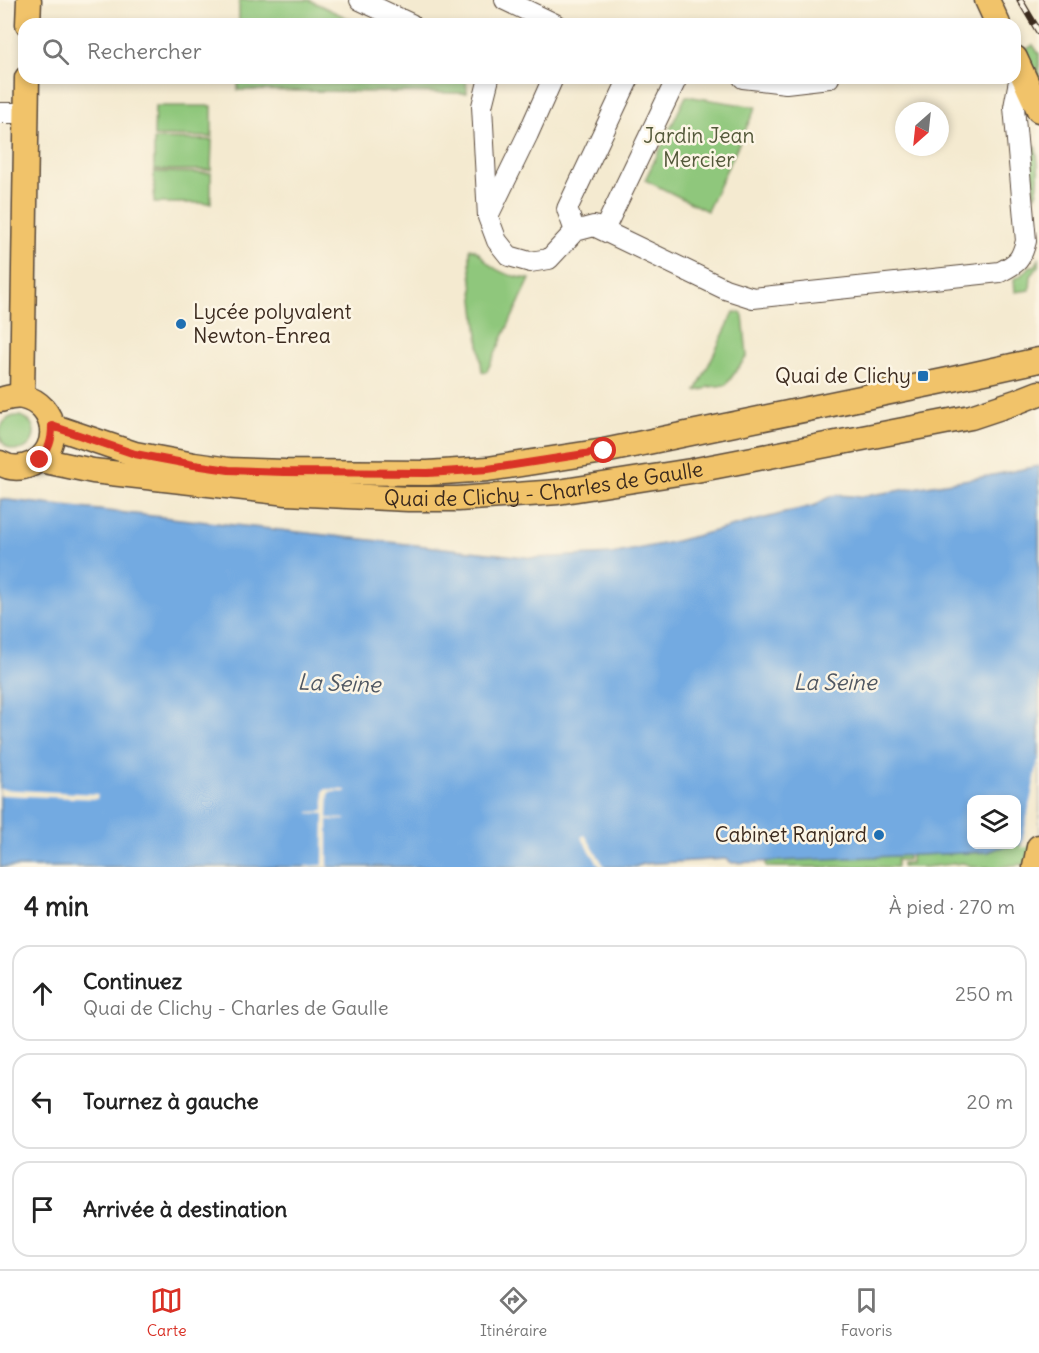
<!DOCTYPE html>
<html lang="fr">
<head>
<meta charset="utf-8">
<style>
	body { margin:0; font-family:Delius,sans-serif; background:#f2f2f2; color:#222 }
	.controls { position:absolute; right:18px; bottom:18px; display:grid; overflow:hidden; border-radius:12px; box-shadow:0 3px 9px #0003 }
	.controls button { width:54px; height:54px; display:grid; place-items:center; padding:0; border:0; border-bottom:2px solid #e0e0e0; background:#fff; color:#222; font:30px sans-serif }
	.compass { position:absolute; left:895px; top:102px; width:54px; height:54px; border-radius:50%; background:#fff; box-shadow:0 3px 9px #0003; rotate:207deg }
	.stop { position:absolute; width:18px; height:18px; margin:-14px; border:4px solid #d93025; border-radius:50%; background:#fff }
	.stop.end { background:#d93025; border-color:#fff; box-shadow:0 2px 6px #0008 }
	.list { margin:0; padding:0; list-style:none }
	h2 { display:flex; justify-content:space-between; align-items:center; height:78px; margin:0; padding:0 24px; font-size:26px }
	h2 small { font-size:20px; font-weight:400; color:#767676 }
	.list li { display:grid; grid-template-columns:39px 1fr auto; gap:18px; align-items:center; box-sizing:border-box; height:96px; margin:0 12px 12px; padding:0 12px; border:2px solid #e0e0e0; border-radius:18px }
	.list b { display:block; font-size:22px; white-space:nowrap }
	.list p { margin:0; font-size:20px; white-space:nowrap; color:#767676 }
	.list em { font-size:20px; font-style:normal; color:#767676 }
	.icon { flex:none; width:33px; height:33px; fill:none; stroke:currentColor; stroke-width:2; stroke-linecap:round; stroke-linejoin:round }
	.map { position:relative; flex:none; width:1039px; height:867px; overflow:hidden }
	.search { position:absolute; background:#fff; box-shadow:0 3px 9px #0003; left:18px; right:18px; top:18px; height:66px; display:flex; align-items:center; gap:15px; box-sizing:border-box; padding:0 21px; border-radius:18px; color:#767676; font-size:22px }
	.sheet { height:402px; background:#fff }
	nav { display:flex; justify-content:space-around; align-items:center; box-sizing:border-box; height:84px; border-top:2px solid #e0e0e0; background:#fff; font-size:16px; color:#767676 }
	nav a { display:grid; justify-items:center; gap:3px }
	nav .on { color:#d93025 }
	.map>svg:first-child { display:block }
	.green { fill:#8fc77b; stroke:#65784c; stroke-width:1.5 }
	.water { fill:#73aae1; stroke:#576a80; stroke-width:1.5; fill-rule:evenodd }
	.pier { fill:#f4ead0 }
	.lines { fill:none; stroke-linecap:round; stroke-linejoin:round }
	.minor-casing { stroke:#574739; stroke-width:22 }
	.major-casing { stroke:#574739; stroke-width:27 }
	.minor { stroke:#fff; stroke-width:20 }
	.major { stroke:#f1c36a; stroke-width:24 }
	.rail-casing { stroke:#3b2a1e; stroke-width:7 }
	.rail { stroke:#fcf5e5; stroke-width:4.5; stroke-dasharray:14; stroke-linecap:butt }
	.route { stroke:#d93025; stroke-width:8 }
	.poi-dot { fill:#1f6fb2; stroke:#fcf5e5; stroke-width:2 }
	.labels { text-anchor:middle; stroke-width:5; stroke-linejoin:round; paint-order:stroke }
	.park-label { font-size:21px; fill:#54593a; stroke:#fcf5e5 }
	.poi-label { font-size:21px; fill:#3b2a1e; stroke:#fcf5e5; text-anchor:end }
	.street-label { font-size:21px; fill:#3b2a1e; stroke:#fcf5e5 }
	.water-label { font-size:22px; font-style:italic; fill:#4f5762; stroke:#fcf5e5 }
</style>
</head>
<body>
<div class="map">
<svg width="1039" height="867" viewBox="0 0 1039 867">
	<rect width="100%" height="100%" fill="#fcf5e5"/>
	<filter id="ink" filterUnits="userSpaceOnUse"><feTurbulence type="fractalNoise" baseFrequency=".0167" numOctaves="2"/><feDisplacementMap in="SourceGraphic" scale="12" xChannelSelector="R" yChannelSelector="G"/><feConvolveMatrix kernelMatrix="1 2 1 2 8 2 1 2 1" color-interpolation-filters="sRGB"/></filter>
	<filter id="wash" filterUnits="userSpaceOnUse"><feTurbulence type="fractalNoise" baseFrequency=".008" numOctaves="4" result="noise"/><feDisplacementMap in="SourceGraphic" scale="24" xChannelSelector="R" yChannelSelector="G"/><feGaussianBlur stdDeviation="1.35" result="paint"/><feColorMatrix in="noise" values="0 0 0 0 0 0 0 0 0 0 0 0 0 0 0 0 0 1.4 0 .05"/><feComposite in="paint" operator="in"/></filter>
	<g filter="url(#wash)">
		<rect width="100%" height="100%" fill="#f4ead0"/>
		<g class="green">
			<polygon points="239,0 309,0 360,24 239,24"/>
			<polygon points="1033,45 1039,54 1039,82 1024,51"/>
			<polygon points="238,78 466,78 467,93 238,90"/>
			<polygon points="686,96 756,107 707,211 645,180"/>
			<polygon points="155,106 212,106 212,137 154,136"/>
			<polygon points="154,139 212,140 211,170 154,170"/>
			<path d="M1035,146C1039,158 1039,184 1036,195H1034L1029,148Z"/>
			<polygon points="154,172 211,173 211,203 154,203"/>
			<path d="M470,248C479,250 482,257 488,263C500,274 515,277 530,279L487,371L482,372L470,263Z"/>
			<polygon points="1039,259 1039,266 1031,276 1030,290 1015,292 1014,279 1020,276 1031,266 1035,266"/>
			<polygon points="734,312 741,313 743,316 747,356 726,385 708,387 705,389 696,391"/>
			<circle cx="17" cy="433" r="17"/>
			<polygon points="1039,842 1036,863 996,867 974,867 963,863 925,867 902,867 902,863 911,863 911,855 988,852 998,848"/>
			<polygon points="908,855 908,860 897,860 897,867 766,867 766,861"/>
		</g>
		<path class="water" d="M1039,466V842L998,848L988,852L732,863L726,859L643,864L635,867H0V499L533,558L612,554L672,542L816,505C831,493 840,494 859,497L988,476ZM972,800H1016V844H972Z"/>
		<g class="pier">
			<polygon points="1039,755 1039,845 1021,848 1032,792"/>
			<polygon points="0,789 98,794 97,799 0,795"/>
			<polygon points="324,789 346,790 346,792 329,792 328,818 346,819 346,820 328,820 328,867 305,867 305,866 323,865 324,814 309,813 309,812 324,811"/>
			<polygon points="585,835 605,867 600,867 581,837"/>
		</g>
	</g>
	<g filter="url(#ink)">
		<g class="lines">
			<defs>
				<g id="minor">
					<polyline points="360,0 411,24"/>
					<polyline points="505,0 555,24"/>
					<path d="M489,78L482,106L488,217L497,241L509,256L530,262L549,259L575,231L594,226L725,289L753,298L1000,272C1018,263 1021,260 1026,241L1014,107L1021,70L1016,69"/>
					<polyline points="743,78 786,83 829,78"/>
					<polyline points="0,113 26,113"/>
					<polyline points="489,214 528,134 553,78"/>
					<polyline points="604,230 677,78"/>
					<polyline points="575,231 567,209 629,78"/>
				</g>
				<g id="major">
					<polyline points="987,0 998,24"/>
					<polyline points="28,24 29,0"/>
					<polyline points="1015,58 1039,110"/>
					<polyline points="22,396 27,78"/>
					<path d="M0,400C7,398 15,395 23,397C57,405 63,449 32,464C21,469 10,469 0,463"/>
					<polyline points="52,426 135,454 194,465 229,470 285,472 428,473 488,469 604,451 953,379 1039,360"/>
					<path id="s1" d="M40,460L93,471L287,493L408,499H458L558,492L691,471L971,417L1016,402L1039,393"/>
					<polyline points="1035,867 1039,847"/>
				</g>
			</defs>
			<use href="#minor" class="minor-casing"/>
			<use href="#major" class="major-casing"/>
			<use href="#minor" class="minor"/>
			<use href="#major" class="major"/>
			<defs>
				<polyline id="rail" points="1020,0 1039,32"/>
			</defs>
			<use href="#rail" class="rail-casing"/>
			<use href="#rail" class="rail"/>
		</g>
	</g>
	<g class="lines" filter="url(#ink)">
		<path class="route" d="M40,460C49,449 52,441 52,426L135,454L194,465L229,470L285,472L428,473L488,469L604,451"/>
	</g>
	<g class="poi-dot">
		<circle cx="181" cy="324" r="6"/>
		<rect x="917" y="370" width="12" height="12" rx="3"/>
		<circle cx="879" cy="835" r="6"/>
	</g>
	<g class="labels">
		<g class="park-label">
			<text x="699" y="143">Jardin Jean<tspan x="699" dy="24">Mercier</tspan></text>
		</g>
		<g class="poi-label">
			<text x="193" y="319" text-anchor="start">Lycée polyvalent<tspan x="193" dy="24">Newton-Enrea</tspan></text>
			<text x="911" y="383">Quai de Clichy</text>
			<text x="867" y="842">Cabinet Ranjard</text>
		</g>
		<g class="street-label">
			<text dy="7" stroke="none"><textPath href="#s1" startOffset="507">Quai de Clichy - Charles de Gaulle</textPath></text>
		</g>
		<g class="water-label">
			<text x="835" y="690">La Seine</text>
			<text transform="translate(339 683) rotate(2)" y="8">La Seine</text>
		</g>
	</g>
</svg>
<div class="controls">
<button><svg class="icon" aria-label="layers" viewBox="0 0 24 24"><path d="M12 4l9 5-9 5-9-5zM3 14l9 5 9-5"/></svg></button>
</div>
<svg class="compass" viewBox="-18 -18 36 36"><path d="M0-13l5 13h-10z" fill="#e53935"/><path d="M0 13l5-13h-10z" fill="#767676"/></svg>
<div class="stop" style="left:604px;top:451px"></div>
<div class="stop end" style="left:40px;top:460px"></div>
<div class="search"><svg class="icon" aria-label="search" viewBox="0 0 24 24"><circle cx="10" cy="10" r="6"/><path d="M15 15l6 6"/></svg>Rechercher</div>
</div>
<section class="sheet">
<h2>4 min<small>À pied · 270 m</small></h2>
<ul class="list">
<li><svg class="icon" aria-label="ahead" viewBox="0 0 24 24"><path d="M12 20V5M6 11l6-6 6 6"/></svg><div><b>Continuez</b><p>Quai de Clichy - Charles de Gaulle</p></div><em>250 m</em></li>
<li><svg class="icon" aria-label="left" viewBox="0 0 24 24"><path d="M17 20v-9H6M10 6l-5 5 5 5"/></svg><div><b>Tournez à gauche</b></div><em>20 m</em></li>
<li><svg class="icon" aria-label="arrive" viewBox="0 0 24 24"><path d="M6 21V4h12l-3 4 3 4H6"/></svg><div><b>Arrivée à destination</b></div></li>
</ul>
</section>
<nav>
<a class="on"><svg class="icon" aria-label="map" viewBox="0 0 24 24"><path d="M3 6l6-2 6 2 6-2v14l-6 2-6-2-6 2zM9 4v14M15 6v14"/></svg>Carte</a>
<a><svg class="icon" aria-label="directions" viewBox="0 0 24 24"><path d="M12 3l9 9-9 9-9-9zM9 14v-3h6M13 9l2 2-2 2"/></svg>Itinéraire</a>
<a><svg class="icon" aria-label="saved" viewBox="0 0 24 24"><path d="M7 4h10v16l-5-4-5 4z"/></svg>Favoris</a>
</nav>
</body>
</html>
